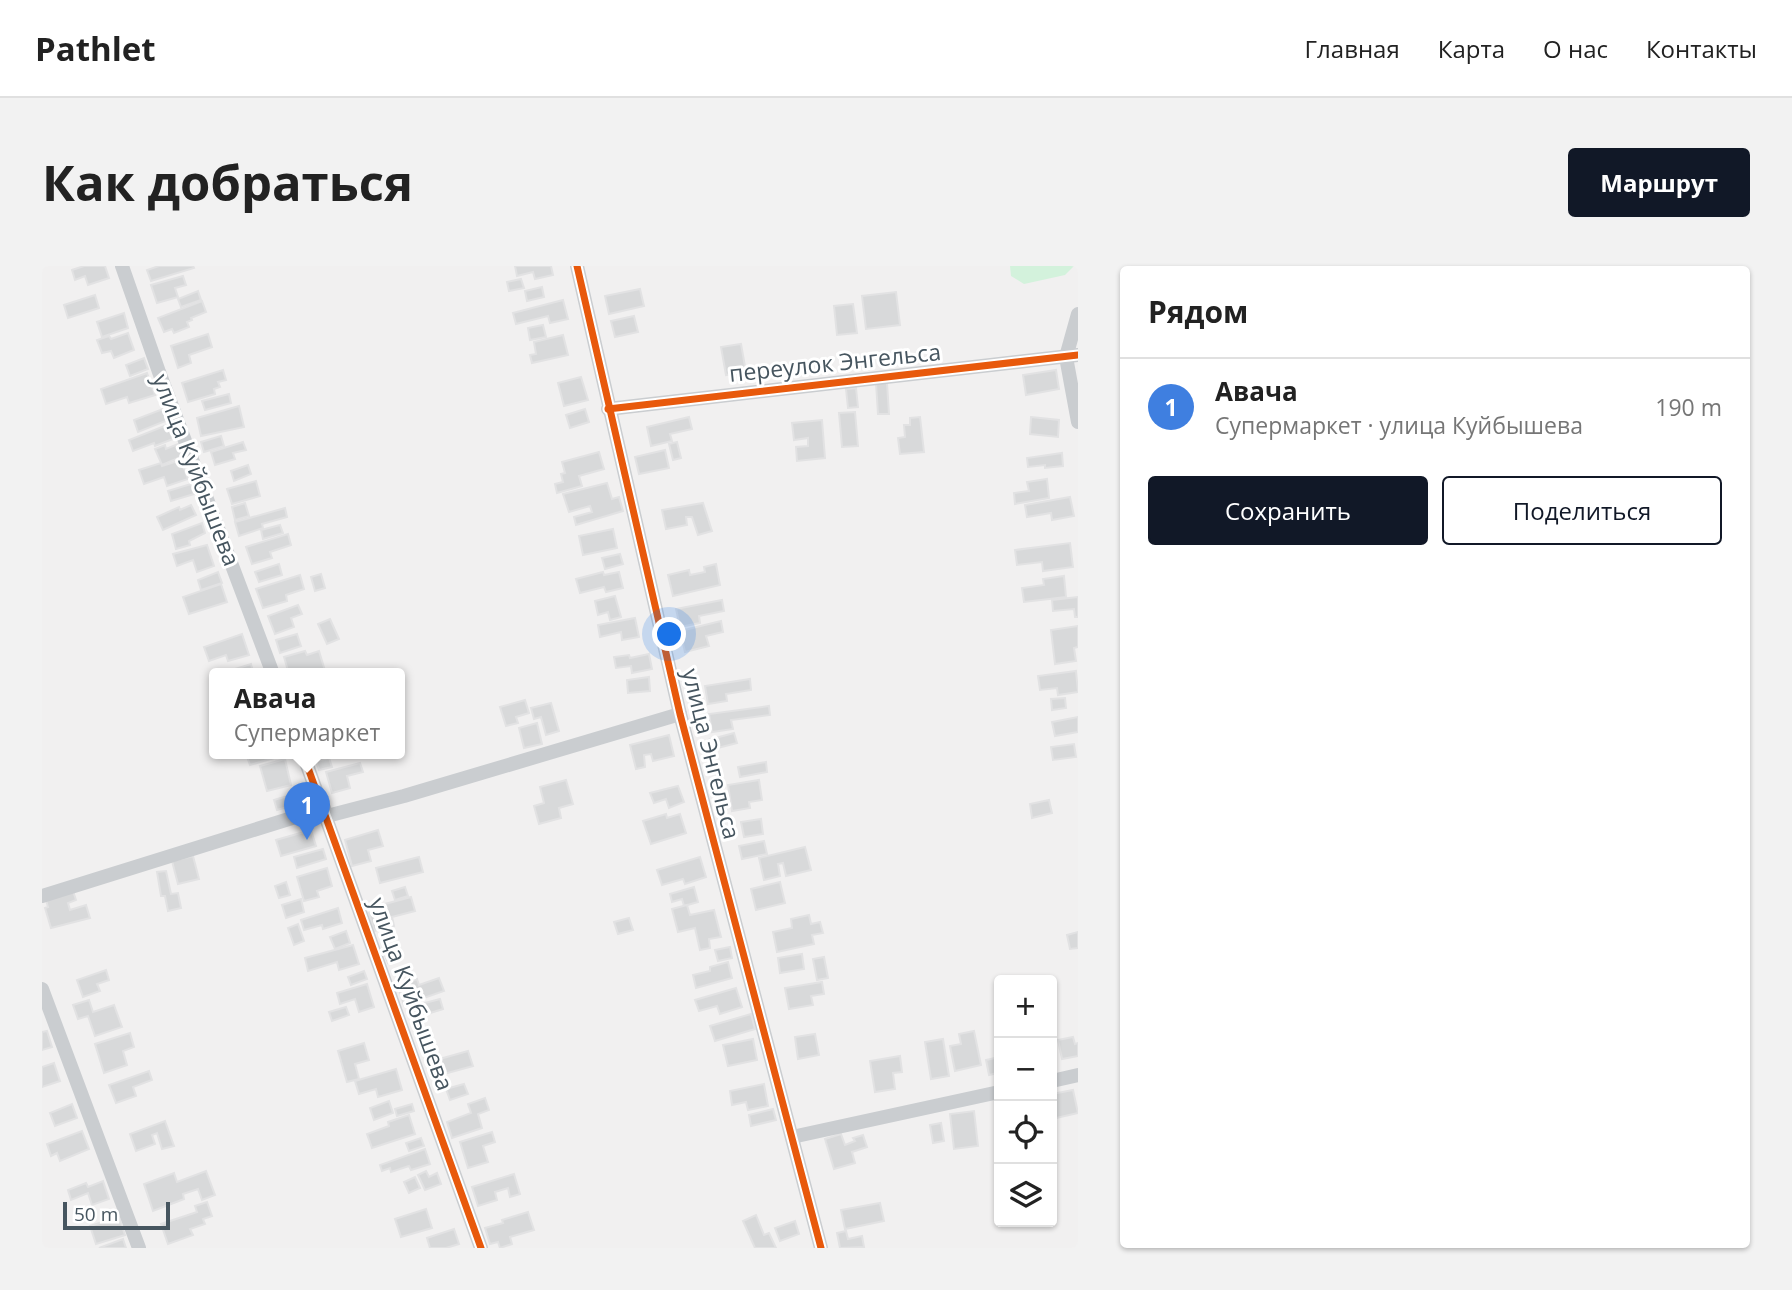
<!DOCTYPE html>
<html lang="ru">
<head>
<meta charset="utf-8">
<style>
	body { margin:0; font-family:"Open Sans",sans-serif; background:#f2f2f2; color:#222 }
	.controls { position:absolute; right:21px; bottom:21px; display:grid; overflow:hidden; border-radius:7px; box-shadow:0 2px 5px #0004 }
	.controls button { width:63px; height:63px; display:grid; place-items:center; padding:0; border:0; border-bottom:2px solid #e0e0e0; background:#fff; color:#222; font:35px sans-serif }
	.scale { position:absolute; left:21px; bottom:18px; width:107px; box-sizing:border-box; padding-left:7px; border:4px solid #46555f; border-top:0; font-size:19px; line-height:24px; white-space:nowrap; color:#46555f; -webkit-text-stroke:5px #fff; paint-order:stroke }
	.you { position:absolute; left:628px; top:369px; width:24px; height:24px; margin:-18px; border:5px solid #fff; border-radius:50%; background:#1a73e8; box-shadow:0 0 0 10px #1a73e833 }
	.badge { display:grid; place-items:center; width:46px; height:46px; border-radius:50%; background:#111827; color:#fff; font-size:23px; font-weight:700 }
	.pin { position:absolute; translate:-50% -58px; filter:drop-shadow(0 2px 4px #0008) }
	.pin::after { content:''; position:absolute; top:37px; width:24px; height:21px; background:inherit; clip-path:polygon(0 0,100% 0,50% 100%) }
	.popup { position:absolute; left:167px; top:402px; width:196px; height:91px; box-sizing:border-box; display:grid; place-content:center; border-radius:7px; background:#fff; filter:drop-shadow(0 2px 5px #0005); font-size:23px; white-space:nowrap; color:#767676 }
	.popup b { font-size:26px; color:#222 }
	.popup::after { content:''; position:absolute; left:50%; top:100%; margin-left:-14px; border:14px solid transparent; border-top-color:#fff }
	.list { margin:0; padding:0; list-style:none }
	h2 { display:flex; justify-content:space-between; align-items:center; height:91px; margin:0; padding:0 28px; font-size:30px }
	h2 small { font-size:23px; font-weight:400; color:#767676 }
	.list li { display:grid; grid-template-columns:46px 1fr auto; gap:21px; align-items:center; box-sizing:border-box; height:98px; padding:0 28px; border-top:2px solid #e0e0e0 }
	.list b { display:block; font-size:26px; white-space:nowrap }
	.list p { margin:0; font-size:23px; white-space:nowrap; color:#767676 }
	.list em { font-size:23px; font-style:normal; color:#767676 }
	.actions { display:flex; gap:14px; padding:21px 28px }
	.actions a { flex:1; padding:16px 0; border:2px solid #111827; border-radius:7px; text-align:center; font-size:24px; color:#111827 }
	.actions .main { background:#111827; color:#fff }
	.icon { flex:none; width:38px; height:38px; fill:none; stroke:currentColor; stroke-width:2; stroke-linecap:round; stroke-linejoin:round }
	.map { position:relative; flex:none; width:1036px; height:982px; overflow:hidden; border-radius:7px }
	header { display:flex; align-items:center; gap:42px; box-sizing:border-box; height:98px; padding:0 35px; background:#fff; border-bottom:2px solid #e0e0e0 }
	header strong { font-size:33px }
	nav { display:flex; gap:38px; margin-inline-start:auto; font-size:24px }
	.intro { display:flex; align-items:center; justify-content:space-between; box-sizing:border-box; height:168px; padding:0 42px }
	h1 { margin:0; font-size:49px }
	.button { padding:18px 32px; border-radius:7px; background:#111827; color:#fff; font-size:24px; font-weight:700 }
	main { display:flex; gap:42px; padding:0 42px }
	aside { flex:1; background:#fff; border-radius:7px; box-shadow:0 2px 5px #0004 }
	.map>svg:first-child { display:block }
	.green { fill:#d3f2dc }
	.building { fill:#d8d9da; stroke:#e2e2e3; stroke-width:2 }
	.lines { fill:none; stroke-linecap:round; stroke-linejoin:round }
	.minor { stroke:#cacdd0; stroke-width:14 }
	.cycleway-casing { stroke:#fff; stroke-width:11 }
	.cycleway { stroke:#e8590c; stroke-width:7 }
	.labels { text-anchor:middle; stroke-width:6; stroke-linejoin:round; paint-order:stroke }
	.street-label { font-size:23px; fill:#46555f; stroke:#fff }
</style>
</head>
<body>
<header>
<strong>Pathlet</strong>
<nav><a>Главная</a><a>Карта</a><a>О нас</a><a>Контакты</a></nav>
</header>
<div class="intro"><h1>Как добраться</h1><a class="button">Маршрут</a></div>
<main>
<div class="map">
<svg width="1036" height="982" viewBox="0 0 1036 982">
	<rect width="100%" height="100%" fill="#f1f0f0"/>
	<polygon class="green" points="968,0 1032,0 1023,9 982,18 969,10"/>
	<g class="building">
		<polygon points="42,0 63,0 67,12 46,19 43,10 33,14 30,4"/>
		<polygon points="117,0 151,0 152,2 109,15 105,4"/>
		<polygon points="473,0 509,0 511,9 493,13 491,6 475,10"/>
		<polygon points="141,10 144,19 133,22 136,31 115,37 109,19"/>
		<polygon points="479,13 482,22 467,25 465,16"/>
		<polygon points="500,21 502,31 485,35 483,25"/>
		<polygon points="598,23 602,40 567,48 563,30"/>
		<polygon points="156,25 159,34 139,41 136,33"/>
		<polygon points="854,26 858,59 824,63 820,30"/>
		<polygon points="53,29 57,42 26,52 22,39"/>
		<polygon points="521,34 526,53 508,57 506,50 474,58 471,47"/>
		<polygon points="160,35 164,46 149,52 150,54 145,56 147,61 132,67 130,63 122,66 116,52"/>
		<polygon points="811,38 815,67 795,69 792,40"/>
		<polygon points="82,47 86,62 60,71 55,56"/>
		<polygon points="592,50 596,66 573,71 569,55"/>
		<polygon points="501,59 504,71 488,74 486,62"/>
		<polygon points="86,67 92,84 72,92 69,85 60,87 55,74 67,70 69,73"/>
		<polygon points="166,68 170,81 147,89 149,97 136,102 129,80"/>
		<polygon points="521,69 526,89 490,97 488,89 494,88 492,76"/>
		<polygon points="699,78 704,106 684,109 679,81"/>
		<polygon points="102,92 106,103 88,110 84,99"/>
		<polygon points="181,104 184,114 176,116 178,121 172,123 173,128 146,136 140,117"/>
		<polygon points="1014,104 1017,123 984,129 981,109"/>
		<polygon points="105,107 113,129 87,137 85,131 64,138 59,123"/>
		<polygon points="539,111 546,134 522,140 516,117"/>
		<polygon points="834,117 845,117 847,148 836,148"/>
		<polygon points="814,122 816,141 806,142 804,123"/>
		<polygon points="187,128 189,137 163,144 160,135"/>
		<polygon points="197,140 202,161 159,170 155,152"/>
		<polygon points="121,143 126,154 96,166 92,154"/>
		<polygon points="543,143 547,156 528,162 524,149"/>
		<polygon points="813,146 816,180 800,181 797,147"/>
		<polygon points="647,151 650,163 628,168 630,175 609,180 605,161"/>
		<polygon points="878,151 882,186 858,188 856,172 863,171 862,159 868,159 868,152"/>
		<polygon points="989,151 1017,154 1016,171 988,168"/>
		<polygon points="780,154 783,192 755,195 754,181 766,180 766,172 752,174 750,157"/>
		<polygon points="125,159 131,173 113,180 112,177 91,185 87,174"/>
		<polygon points="179,170 182,180 162,186 159,176"/>
		<polygon points="201,176 204,184 191,187 193,193 173,199 169,186"/>
		<polygon points="635,176 639,192 631,194 627,178"/>
		<polygon points="136,178 141,190 120,199 113,183 123,179 124,183"/>
		<polygon points="623,184 627,202 597,208 593,191"/>
		<polygon points="557,186 562,203 537,210 540,220 515,227 513,218 521,216 519,208 523,207 520,196"/>
		<polygon points="1020,187 1021,200 1003,202 1003,199 986,201 985,192"/>
		<polygon points="139,194 146,213 125,220 122,211 102,218 97,204 119,197 120,200"/>
		<polygon points="206,199 209,208 192,215 189,205"/>
		<polygon points="1005,213 1007,232 973,238 972,227 987,225 985,216"/>
		<polygon points="214,215 218,230 190,238 185,223"/>
		<polygon points="565,217 570,233 577,231 581,245 534,259 532,251 550,246 548,240 527,246 521,228"/>
		<polygon points="149,218 152,228 129,235 126,225"/>
		<polygon points="1028,231 1032,250 1010,254 1009,247 985,251 983,239"/>
		<polygon points="203,237 207,250 193,254 190,241"/>
		<polygon points="661,237 670,265 656,269 650,251 644,251 645,259 624,263 620,244"/>
		<polygon points="149,239 154,249 121,264 115,251 137,241 138,244"/>
		<polygon points="243,242 245,251 220,258 221,262 197,270 193,256"/>
		<polygon points="160,257 163,267 147,275 148,279 134,283 130,268"/>
		<polygon points="238,259 241,267 221,273 219,264"/>
		<polygon points="571,263 575,282 541,289 537,270"/>
		<polygon points="246,268 249,279 228,286 230,292 210,298 204,281"/>
		<polygon points="1028,277 1031,301 1001,305 1000,296 975,299 973,284"/>
		<polygon points="165,279 172,300 155,306 151,294 135,300 131,288"/>
		<polygon points="578,288 581,298 563,303 560,292"/>
		<polygon points="237,298 240,309 217,316 213,306"/>
		<polygon points="674,298 678,319 631,330 626,309 647,304 648,309 663,306 662,301"/>
		<polygon points="176,306 180,317 159,324 156,314"/>
		<polygon points="561,306 562,309 577,306 581,322 564,326 562,321 538,327 534,313"/>
		<polygon points="279,308 283,322 273,325 269,311"/>
		<polygon points="258,309 262,323 244,329 245,335 221,342 214,323"/>
		<polygon points="1022,310 1024,331 982,336 980,322 1002,319 1001,313"/>
		<polygon points="179,318 185,336 147,348 141,331"/>
		<polygon points="573,330 579,351 568,354 566,346 556,349 553,335"/>
		<polygon points="1036,331 1036,351 1033,351 1032,343 1011,345 1010,334"/>
		<polygon points="680,334 682,345 657,350 658,357 638,361 634,343"/>
		<polygon points="256,339 260,348 249,352 252,361 233,368 226,350"/>
		<polygon points="593,352 597,371 580,374 579,366 558,371 556,359"/>
		<polygon points="288,353 297,373 285,378 276,358"/>
		<polygon points="679,355 681,366 664,370 667,380 643,386 638,365"/>
		<polygon points="1036,360 1036,381 1032,382 1034,395 1013,398 1009,364"/>
		<polygon points="200,368 207,389 186,395 184,389 167,395 162,381"/>
		<polygon points="255,368 259,380 238,387 234,374"/>
		<polygon points="263,385 265,389 277,385 284,408 247,408 242,391"/>
		<polygon points="607,388 610,403 590,407 589,400 574,402 572,391 587,389 588,392"/>
		<polygon points="209,398 211,406 184,408 183,406"/>
		<polygon points="1034,405 1036,426 1016,429 1015,422 998,424 996,410"/>
		<polygon points="607,411 608,425 586,427 585,414"/>
		<polygon points="708,413 709,424 684,428 685,435 666,438 663,420"/>
		<polygon points="1023,432 1024,442 1010,444 1009,433"/>
		<polygon points="483,434 487,447 474,451 476,457 464,460 458,441"/>
		<polygon points="509,437 517,465 504,469 499,451 492,453 489,442"/>
		<polygon points="727,440 728,449 689,454 691,463 670,466 667,448"/>
		<polygon points="1036,451 1036,466 1013,470 1010,456"/>
		<polygon points="495,457 500,478 482,482 477,462"/>
		<polygon points="692,467 695,477 668,484 666,474"/>
		<polygon points="627,469 632,490 611,495 609,488 602,489 603,501 594,503 588,479"/>
		<polygon points="1032,478 1034,491 1011,494 1009,481"/>
		<polygon points="204,488 239,488 239,490 208,499"/>
		<polygon points="287,492 290,501 277,504 274,495"/>
		<polygon points="243,493 249,519 225,525 218,500"/>
		<polygon points="724,496 725,506 698,511 696,501"/>
		<polygon points="318,497 321,506 305,510 308,522 290,527 284,506"/>
		<polygon points="524,514 531,538 517,542 519,552 497,558 492,540 502,537 498,521"/>
		<polygon points="717,514 720,534 707,536 708,542 690,545 686,519"/>
		<polygon points="636,520 642,536 627,542 624,533 612,537 608,527"/>
		<polygon points="256,527 259,537 235,544 232,534"/>
		<polygon points="1007,534 1010,547 990,552 988,538"/>
		<polygon points="624,548 625,552 638,548 644,567 609,578 601,555"/>
		<polygon points="719,553 721,568 702,571 699,556"/>
		<polygon points="269,564 274,580 239,590 234,574"/>
		<polygon points="336,564 341,580 326,584 329,595 310,600 303,574"/>
		<polygon points="722,575 725,588 700,593 697,580"/>
		<polygon points="763,581 769,604 744,610 741,597 736,598 738,610 722,614 717,592"/>
		<polygon points="281,583 284,593 255,602 252,591"/>
		<polygon points="151,590 157,613 136,618 130,595"/>
		<polygon points="377,591 381,606 338,617 334,602"/>
		<polygon points="658,591 664,611 643,618 641,613 620,619 615,604"/>
		<polygon points="285,602 290,620 275,625 277,631 262,635 255,611"/>
		<polygon points="124,605 129,628 136,627 139,642 126,645 123,630 119,630 115,606"/>
		<polygon points="244,616 248,629 237,632 233,620"/>
		<polygon points="738,616 743,637 714,644 709,623"/>
		<polygon points="363,621 366,630 353,634 350,625"/>
		<polygon points="652,621 656,636 642,640 640,633 630,636 628,628"/>
		<polygon points="31,625 34,634 26,637 28,644 44,639 48,652 9,662 3,642 6,641 4,634"/>
		<polygon points="369,631 373,645 350,651 352,660 332,665 327,647 345,642 343,638"/>
		<polygon points="259,633 262,646 244,652 240,639"/>
		<polygon points="645,639 648,649 672,644 679,671 667,673 668,682 658,684 653,662 636,666 630,643"/>
		<polygon points="296,642 300,657 281,663 280,659 262,664 259,654"/>
		<polygon points="767,649 769,658 778,656 781,667 770,669 772,678 735,686 731,666 750,662 749,653"/>
		<polygon points="587,652 591,664 576,668 572,656"/>
		<polygon points="256,658 262,675 252,679 246,662"/>
		<polygon points="304,665 308,677 293,683 288,671"/>
		<polygon points="1036,666 1036,682 1028,683 1025,669"/>
		<polygon points="311,679 317,698 297,704 295,696 266,705 263,692"/>
		<polygon points="355,681 359,692 346,697 342,687"/>
		<polygon points="688,681 690,692 676,695 673,684"/>
		<polygon points="760,688 762,703 738,707 736,692"/>
		<polygon points="782,691 786,712 775,714 771,693"/>
		<polygon points="686,696 690,712 654,722 651,709 668,705 668,701"/>
		<polygon points="64,704 67,714 55,718 58,725 41,731 35,714"/>
		<polygon points="322,705 325,713 309,719 306,711"/>
		<polygon points="397,712 402,725 362,739 356,720 375,713 377,719"/>
		<polygon points="780,716 782,728 769,730 771,739 747,743 743,722"/>
		<polygon points="325,718 332,741 317,746 313,733 298,738 295,727"/>
		<polygon points="694,722 700,741 678,748 675,740 657,745 653,734"/>
		<polygon points="398,733 401,743 382,749 379,738"/>
		<polygon points="47,734 51,746 72,739 80,761 53,770 46,750 36,753 31,739"/>
		<polygon points="304,741 307,749 290,755 287,746"/>
		<polygon points="709,748 713,763 673,775 668,760"/>
		<polygon points="5,765 10,781 0,784 0,766"/>
		<polygon points="932,765 939,799 913,805 908,780 919,778 917,768"/>
		<polygon points="88,767 92,781 81,785 85,799 62,807 53,778"/>
		<polygon points="773,768 777,789 756,793 753,771"/>
		<polygon points="1031,771 1033,778 1036,777 1036,790 1020,793 1016,774"/>
		<polygon points="711,773 715,794 686,800 681,779"/>
		<polygon points="901,773 907,810 889,813 883,776"/>
		<polygon points="322,777 327,794 313,798 317,813 305,816 296,785"/>
		<polygon points="426,785 431,800 391,811 387,796"/>
		<polygon points="858,790 860,806 851,807 853,823 833,826 828,795"/>
		<polygon points="953,792 956,807 947,809 944,794"/>
		<polygon points="12,797 18,815 0,821 0,801"/>
		<polygon points="354,803 360,824 336,831 334,823 317,828 313,815"/>
		<polygon points="107,805 110,814 91,821 94,830 74,837 67,819"/>
		<polygon points="422,818 426,828 408,834 404,823"/>
		<polygon points="722,818 726,840 706,844 704,836 690,839 688,825"/>
		<polygon points="1031,824 1036,847 1010,853 1010,828"/>
		<polygon points="443,832 447,844 436,848 440,862 410,872 405,856 429,847 426,838"/>
		<polygon points="347,835 351,847 332,854 328,842"/>
		<polygon points="30,838 35,852 13,860 8,847"/>
		<polygon points="370,838 372,845 355,850 353,843"/>
		<polygon points="731,843 734,854 709,860 707,849"/>
		<polygon points="932,845 936,880 912,883 908,848"/>
		<polygon points="367,849 373,868 330,882 325,868 347,860 346,856"/>
		<polygon points="123,855 132,880 120,883 115,867 110,869 113,878 94,885 88,868"/>
		<polygon points="899,857 902,875 891,877 888,859"/>
		<polygon points="40,865 47,883 18,895 15,887 9,890 5,878"/>
		<polygon points="450,866 453,876 441,880 446,896 426,902 418,876"/>
		<polygon points="799,868 803,879 813,875 811,872 821,869 825,881 810,886 813,897 792,903 783,873"/>
		<polygon points="379,872 382,880 367,885 364,877"/>
		<polygon points="383,883 388,898 369,904 367,900 349,906 348,902 340,905 338,899"/>
		<polygon points="164,905 173,929 160,934 156,923 141,928 142,933 111,945 102,918 132,907 135,916"/>
		<polygon points="384,905 387,911 395,907 399,918 383,924 376,909"/>
		<polygon points="472,908 478,928 468,931 466,922 453,926 455,934 436,940 430,921"/>
		<polygon points="373,911 378,922 367,927 362,916"/>
		<polygon points="61,915 67,933 50,939 46,927 29,934 26,924 44,917 46,921"/>
		<polygon points="165,936 170,950 161,953 163,958 148,963 151,969 126,978 119,958 155,946 153,940"/>
		<polygon points="838,937 842,955 803,963 799,944"/>
		<polygon points="384,943 390,962 359,971 353,953"/>
		<polygon points="486,946 492,964 468,971 470,978 458,982 456,976 448,978 443,962 461,957 460,954"/>
		<polygon points="714,949 722,969 727,967 734,982 713,982 701,955"/>
		<polygon points="77,951 83,969 54,978 48,960"/>
		<polygon points="753,955 757,968 738,975 733,962"/>
		<polygon points="412,963 417,978 404,982 388,982 385,972"/>
		<polygon points="804,965 806,973 820,970 822,981 798,982 795,967"/>
		<polygon points="81,973 84,982 57,982"/>
	</g>
	<g class="lines">
		<g class="minor">
			<polyline points="80,0 117,106 231,408"/>
			<polyline points="535,0 638,448 779,982"/>
			<polyline points="1036,48 1024,91 1036,156"/>
			<polyline points="566,143 1036,89"/>
			<polyline points="261,488 439,982"/>
			<polyline points="285,550 362,530 638,448"/>
			<polyline points="0,630 282,542"/>
			<polyline points="0,723 97,982"/>
			<polyline points="1010,815 1036,809"/>
			<polyline points="750,871 957,826"/>
		</g>
		<defs>
			<g id="cycleway">
				<polyline points="535,0 638,448 779,982"/>
				<polyline points="566,143 1036,89"/>
				<polyline points="261,488 439,982"/>
			</g>
		</defs>
		<use href="#cycleway" class="cycleway-casing"/>
		<use href="#cycleway" class="cycleway"/>
	</g>
	<g class="labels">
		<g class="street-label">
			<text transform="translate(793 97) rotate(-6)" y="8">переулок Энгельса</text>
			<text transform="translate(154 204) rotate(69)" y="8">улица Куйбышева</text>
			<text transform="translate(669 488) rotate(76)" y="8">улица Энгельса</text>
			<text transform="translate(369 728) rotate(70)" y="8">улица Куйбышева</text>
		</g>
	</g>
</svg>
<div class="controls">
<button>+</button>
<button>−</button>
<button><svg class="icon" aria-label="locate" viewBox="0 0 24 24"><circle cx="12" cy="12" r="6"/><path d="M12 2v4M12 18v4M2 12h4M18 12h4"/></svg></button>
<button><svg class="icon" aria-label="layers" viewBox="0 0 24 24"><path d="M12 4l9 5-9 5-9-5zM3 14l9 5 9-5"/></svg></button>
</div>
<div class="scale">50 m</div>
<div class="you"></div>
<div class="pin badge" style="left:265px;top:574px;background:#3f7fe0">1</div>
<div class="popup"><b>Авача</b>Супермаркет</div>
</div>
<aside>
<h2>Рядом<small></small></h2>
<ul class="list">
<li><span class="badge" style="background:#3f7fe0">1</span><div><b>Авача</b><p>Супермаркет · улица Куйбышева</p></div><em>190 m</em></li>
</ul>
<div class="actions"><a class="main">Сохранить</a><a>Поделиться</a></div>
</aside>
</main>
</body>
</html>
